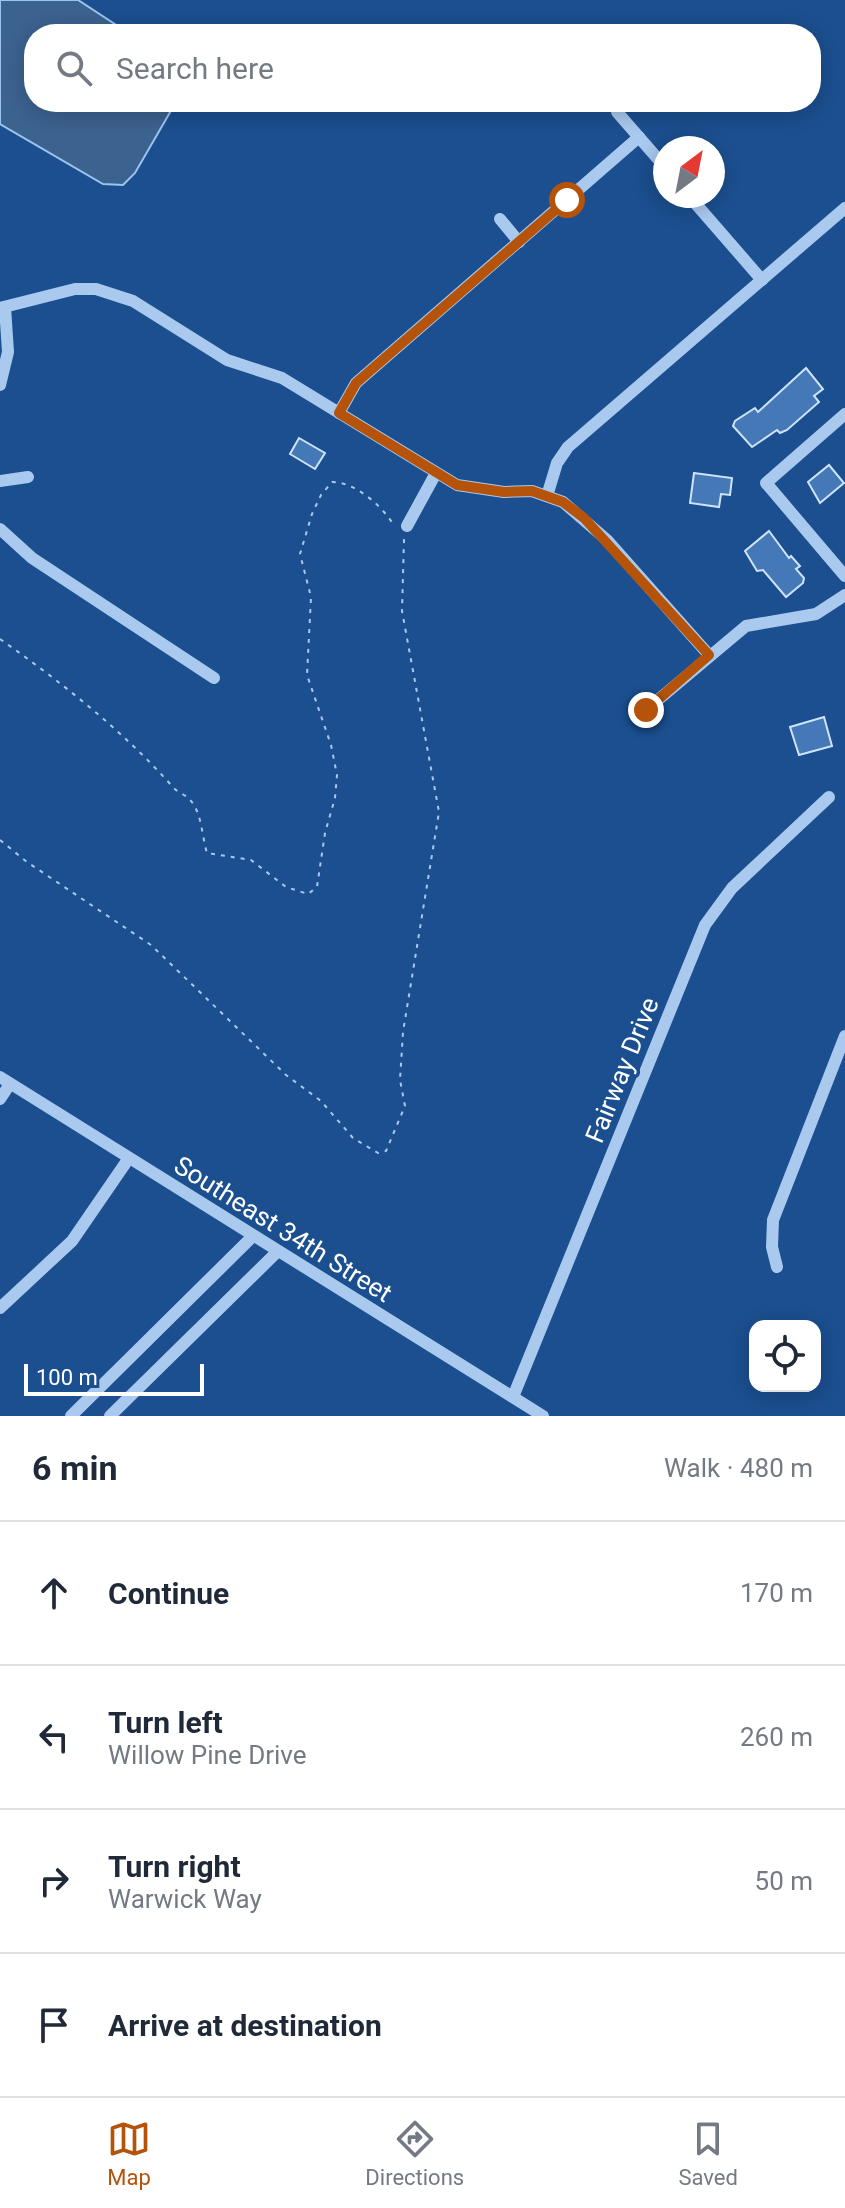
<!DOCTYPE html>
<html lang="en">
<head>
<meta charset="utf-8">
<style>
	body { margin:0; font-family:Roboto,sans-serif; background:#f2f2f3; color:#1f2937 }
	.controls { position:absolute; right:24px; bottom:24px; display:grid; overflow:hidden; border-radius:16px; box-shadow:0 4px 20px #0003 }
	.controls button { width:72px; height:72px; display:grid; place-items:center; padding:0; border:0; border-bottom:2px solid #e0e1e3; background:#fff; color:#1f2937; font:40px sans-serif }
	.compass { position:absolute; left:653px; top:136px; width:72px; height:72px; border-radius:50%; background:#fff; box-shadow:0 4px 20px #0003; rotate:32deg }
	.scale { position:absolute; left:24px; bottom:20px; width:180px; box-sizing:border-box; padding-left:8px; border:4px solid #fff; border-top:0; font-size:22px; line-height:28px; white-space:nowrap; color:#fff; -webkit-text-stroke:6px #1b4f8f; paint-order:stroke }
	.stop { position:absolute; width:24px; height:24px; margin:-18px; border:6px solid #b45309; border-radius:50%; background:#fff }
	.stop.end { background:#b45309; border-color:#fff; box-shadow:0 2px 8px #0008 }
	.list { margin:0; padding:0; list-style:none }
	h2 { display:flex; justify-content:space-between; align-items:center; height:104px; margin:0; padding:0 32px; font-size:34px }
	h2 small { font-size:26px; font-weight:400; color:#747a83 }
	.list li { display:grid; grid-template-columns:52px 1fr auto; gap:24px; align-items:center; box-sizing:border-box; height:144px; padding:0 32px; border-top:2px solid #e0e1e3 }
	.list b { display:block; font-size:30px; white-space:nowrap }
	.list p { margin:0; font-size:26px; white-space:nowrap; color:#747a83 }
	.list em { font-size:26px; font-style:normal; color:#747a83 }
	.icon { flex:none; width:44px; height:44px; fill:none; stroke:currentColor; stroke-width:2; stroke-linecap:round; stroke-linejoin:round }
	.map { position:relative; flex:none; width:845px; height:1416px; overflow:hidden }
	.search { position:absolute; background:#fff; box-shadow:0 4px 20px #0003; left:24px; right:24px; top:24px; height:88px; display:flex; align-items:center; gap:20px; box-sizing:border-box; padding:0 28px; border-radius:32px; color:#747a83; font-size:30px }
	.sheet { height:680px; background:#fff }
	nav { display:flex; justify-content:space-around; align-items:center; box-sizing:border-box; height:112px; border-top:2px solid #e0e1e3; background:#fff; font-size:22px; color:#747a83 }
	nav a { display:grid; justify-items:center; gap:4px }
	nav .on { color:#b45309 }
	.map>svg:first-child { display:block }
	.water { fill:#3c6290; stroke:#9cc4f0; stroke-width:2 }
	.building { fill:#4478b7; stroke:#cfe3fa; stroke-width:2 }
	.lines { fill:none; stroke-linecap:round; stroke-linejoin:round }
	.path { stroke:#a9c9ee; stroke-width:2; stroke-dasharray:4 6; stroke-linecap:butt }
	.minor { stroke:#a9c9ee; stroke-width:12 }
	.route { stroke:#b45309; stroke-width:10 }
	.labels { text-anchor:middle; stroke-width:7; stroke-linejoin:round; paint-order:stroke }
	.street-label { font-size:26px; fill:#fff; stroke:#1b4f8f }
</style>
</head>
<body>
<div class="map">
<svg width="845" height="1416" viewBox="0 0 845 1416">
	<rect width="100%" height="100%" fill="#1b4f8f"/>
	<polygon class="water" points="0,0 78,0 130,34 34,34 34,102 176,102 135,173 123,185 103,184 0,124"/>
	<g class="building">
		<polygon points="806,368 823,389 814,396 819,402 787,430 780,433 777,430 752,447 733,426 735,421 755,408 758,412"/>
		<polygon points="299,438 325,453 315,469 290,454"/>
		<polygon points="829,465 844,483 820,503 808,482"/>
		<polygon points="694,473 732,478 730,495 721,494 719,507 690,503"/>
		<polygon points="769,531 789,558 791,556 800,566 796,569 804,578 803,583 786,597 763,570 757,571 745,551"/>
		<polygon points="824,717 832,746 799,755 790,727"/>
	</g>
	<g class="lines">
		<g class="path">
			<path d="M0,639C61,682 122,730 172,786C177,793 186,794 191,801C202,814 202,837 207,853L251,860L286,887L308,894L317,887L325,833L335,798L337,775L331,745L307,675L311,597L300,554L312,514L321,495L332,482C355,482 382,506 393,524"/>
			<polyline points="0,840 27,862 151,945 286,1075 321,1101 353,1138 378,1153 386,1151 405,1106 400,1080 403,1032 439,812 402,611 404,539"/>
		</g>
		<g class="minor">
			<polyline points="617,112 665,167"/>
			<polyline points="689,196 762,280"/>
			<polyline points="500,219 519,242"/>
			<polyline points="0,308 75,289 96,289 133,301 227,360 282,378 457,485 504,492 532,491 563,502 607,540 709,655"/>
			<polyline points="0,385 8,352 5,307"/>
			<polyline points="339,413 356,383 639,137"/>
			<polyline points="845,414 766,483 845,576"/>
			<polyline points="0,481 28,477"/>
			<polyline points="547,496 557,463 568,447 845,208"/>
			<polyline points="407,526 436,473"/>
			<polyline points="0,529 32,558 214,678"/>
			<polyline points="646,710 746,626 816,614 845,595"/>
			<polyline points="0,1077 543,1416"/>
			<polyline points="0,1099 10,1084"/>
			<polyline points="777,1267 772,1247 773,1220 845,1036"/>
			<polyline points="0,1308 72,1241 129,1158"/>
			<polyline points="513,1397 705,925 732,888 829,797"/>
			<polyline points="71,1416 253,1236"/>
			<polyline points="110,1416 277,1252"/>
		</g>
	</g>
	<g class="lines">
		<polyline class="route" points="567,200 356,383 339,413 457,485 504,492 532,491 563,502 584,518 709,655 646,710"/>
	</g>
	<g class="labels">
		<g class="street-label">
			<text transform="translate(622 1070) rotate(-68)" y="9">Fairway Drive</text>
			<text transform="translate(283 1229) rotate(32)" y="9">Southeast 34th Street</text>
		</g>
	</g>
</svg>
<div class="controls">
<button><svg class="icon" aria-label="locate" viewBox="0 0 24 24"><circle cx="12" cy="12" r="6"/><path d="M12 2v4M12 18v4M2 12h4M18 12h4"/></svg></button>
</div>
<svg class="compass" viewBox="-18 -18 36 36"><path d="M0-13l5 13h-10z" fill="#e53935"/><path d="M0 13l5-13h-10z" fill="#747a83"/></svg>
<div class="scale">100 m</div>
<div class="stop" style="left:567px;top:200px"></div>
<div class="stop end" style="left:646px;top:710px"></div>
<div class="search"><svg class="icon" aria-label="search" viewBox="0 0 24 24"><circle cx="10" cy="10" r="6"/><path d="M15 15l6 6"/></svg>Search here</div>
</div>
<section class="sheet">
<h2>6 min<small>Walk · 480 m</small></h2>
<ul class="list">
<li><svg class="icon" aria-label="ahead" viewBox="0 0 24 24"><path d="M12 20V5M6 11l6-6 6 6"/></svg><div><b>Continue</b></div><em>170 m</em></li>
<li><svg class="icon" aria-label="left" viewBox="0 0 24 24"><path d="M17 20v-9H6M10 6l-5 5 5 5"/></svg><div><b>Turn left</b><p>Willow Pine Drive</p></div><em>260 m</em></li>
<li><svg class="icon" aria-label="right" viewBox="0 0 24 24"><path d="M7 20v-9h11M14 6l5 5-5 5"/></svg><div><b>Turn right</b><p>Warwick Way</p></div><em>50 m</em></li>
<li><svg class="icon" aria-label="arrive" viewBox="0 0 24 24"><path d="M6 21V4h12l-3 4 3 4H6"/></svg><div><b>Arrive at destination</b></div></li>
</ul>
</section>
<nav>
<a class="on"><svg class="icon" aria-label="map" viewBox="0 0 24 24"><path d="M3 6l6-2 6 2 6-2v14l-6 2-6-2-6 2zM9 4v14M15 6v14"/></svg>Map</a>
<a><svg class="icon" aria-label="directions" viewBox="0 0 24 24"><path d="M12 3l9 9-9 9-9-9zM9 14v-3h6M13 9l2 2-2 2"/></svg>Directions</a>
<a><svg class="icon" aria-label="saved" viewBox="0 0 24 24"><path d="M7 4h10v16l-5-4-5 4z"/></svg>Saved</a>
</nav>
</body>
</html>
